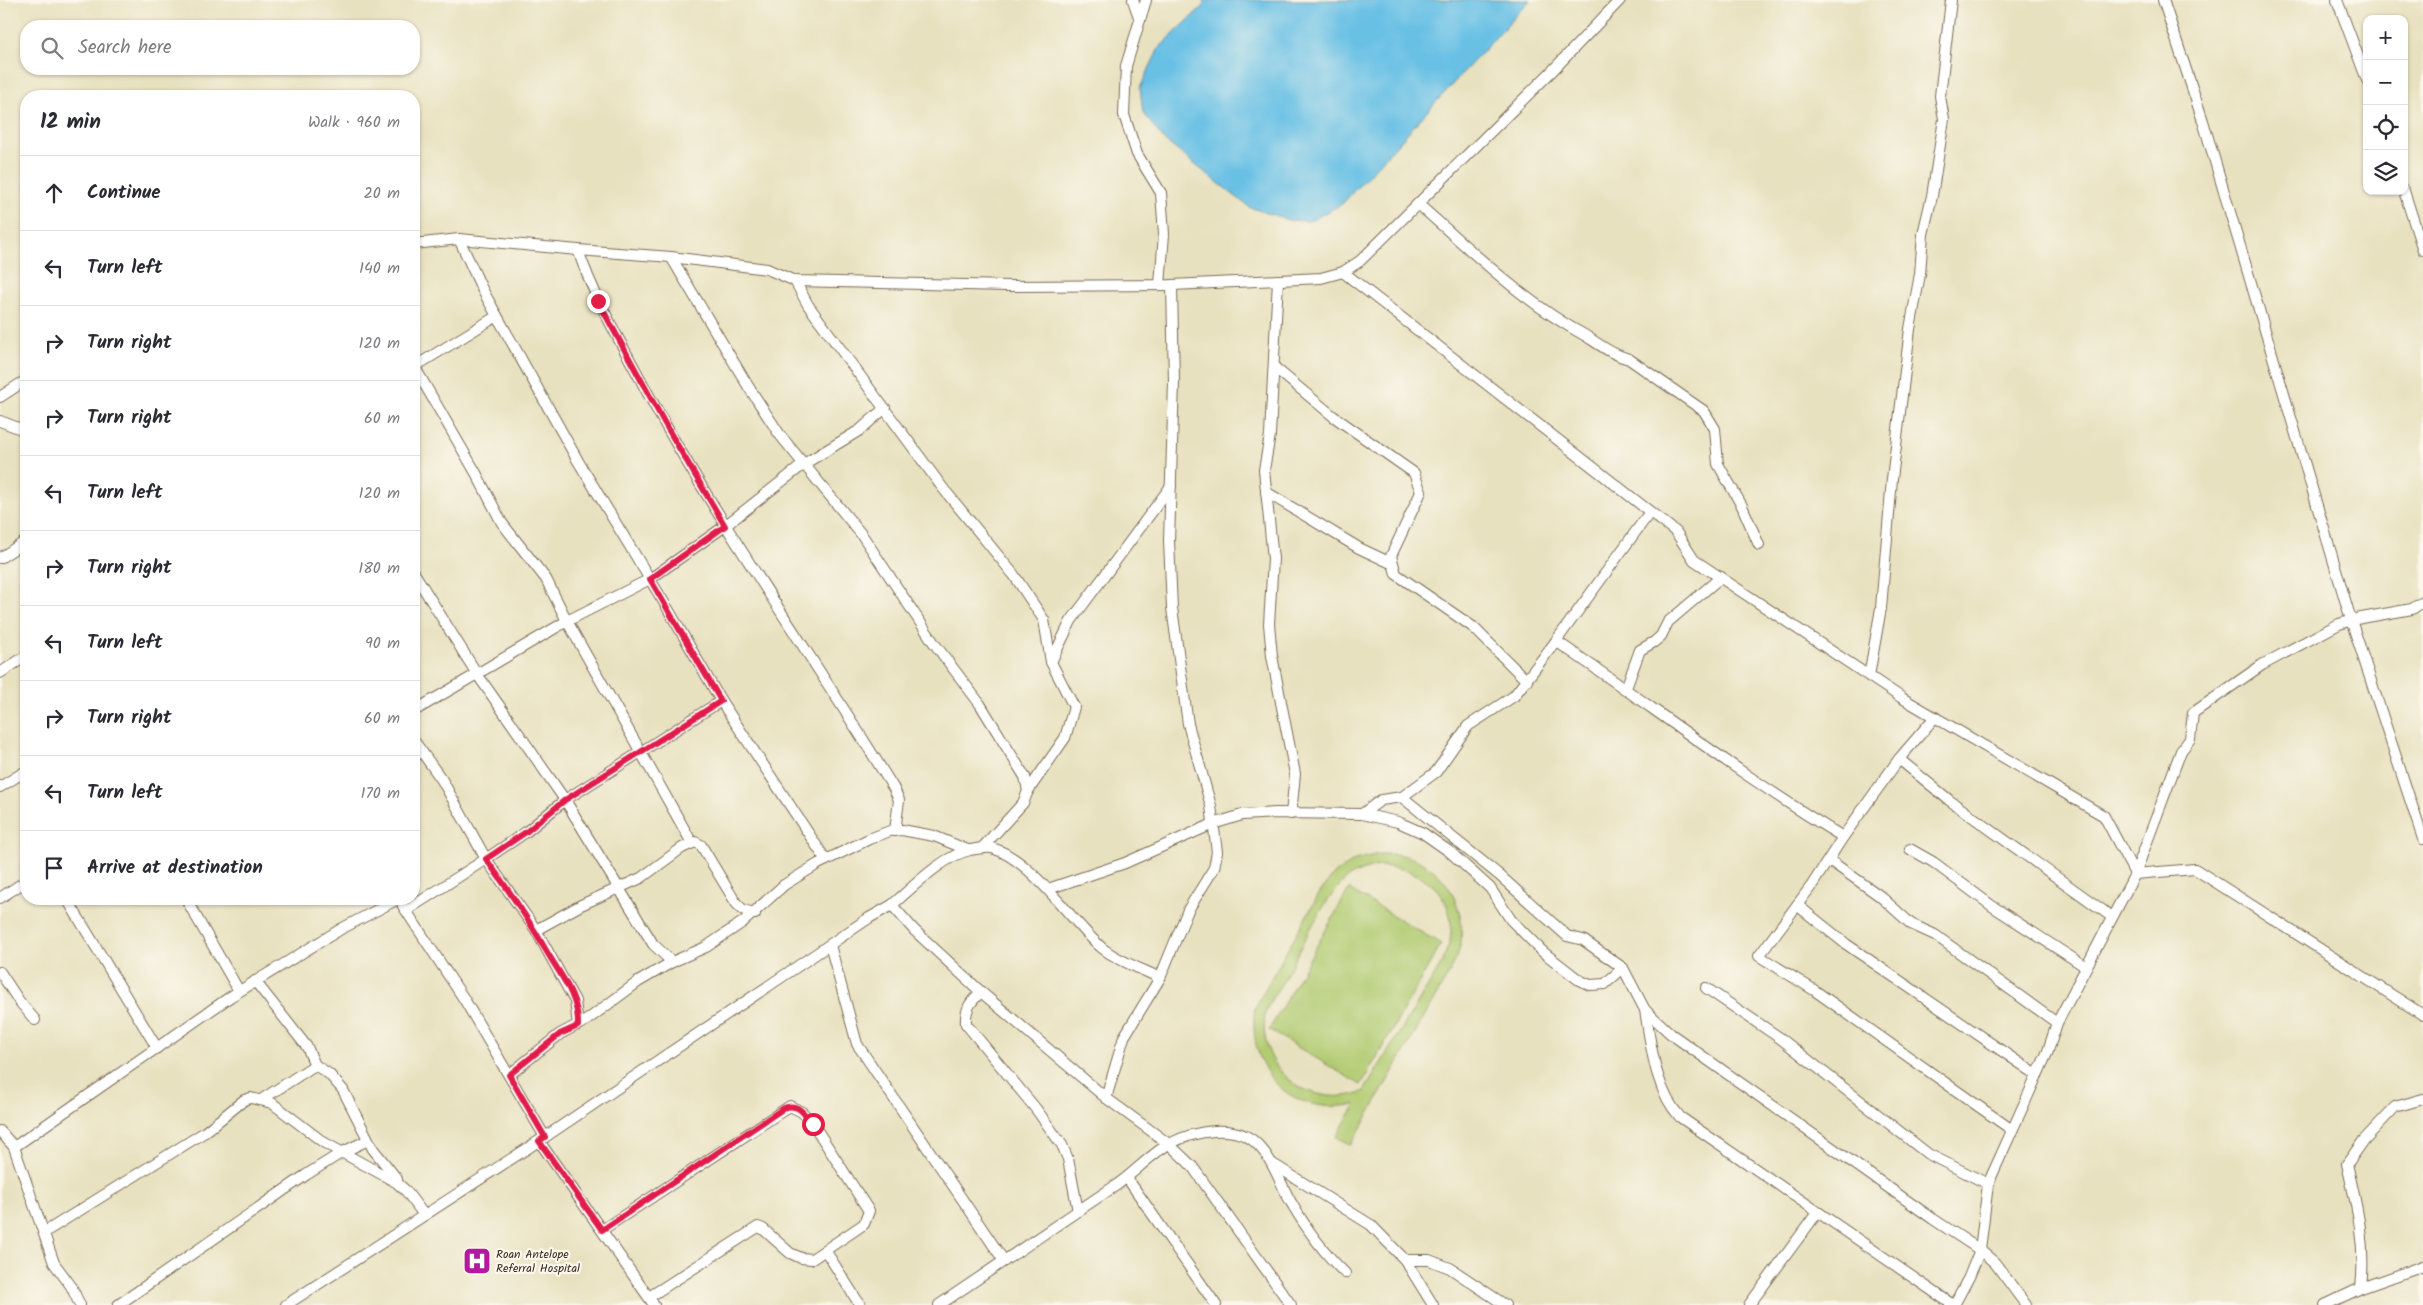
<!DOCTYPE html>
<html lang="en">
<head>
<meta charset="utf-8">
<style>
	body { margin:0; font-family:Kalam,sans-serif; background:#f2f2f3; color:#2b2b33 }
	.controls { position:absolute; right:15px; top:15px; display:grid; overflow:hidden; border-radius:10px; box-shadow:0 1px 4px #0004 }
	.controls button { width:45px; height:45px; display:grid; place-items:center; padding:0; border:0; border-bottom:1px solid #e1e1e2; background:#fff; color:#2b2b33; font:25px sans-serif }
	.stop { position:absolute; width:15px; height:15px; margin:-11px; border:4px solid #e11d48; border-radius:50%; background:#fff }
	.stop.end { background:#e11d48; border-color:#fff; box-shadow:0 1px 5px #0008 }
	.list { margin:0; padding:0; list-style:none }
	h2 { display:flex; justify-content:space-between; align-items:center; height:65px; margin:0; padding:0 20px; font-size:21px }
	h2 small { font-size:16px; font-weight:400; color:#7c7c81 }
	.list li { display:grid; grid-template-columns:32px 1fr auto; gap:15px; align-items:center; box-sizing:border-box; height:75px; padding:0 20px; border-top:1px solid #e1e1e2 }
	.list b { display:block; font-size:19px; white-space:nowrap }
	.list em { font-size:16px; font-style:normal; color:#7c7c81 }
	.icon { flex:none; width:28px; height:28px; fill:none; stroke:currentColor; stroke-width:2; stroke-linecap:round; stroke-linejoin:round }
	.map { position:relative; flex:none; width:2423px; height:1305px; overflow:hidden }
	.search { position:absolute; background:#fff; box-shadow:0 1px 4px #0004; left:20px; top:20px; width:400px; height:55px; display:flex; align-items:center; gap:12px; box-sizing:border-box; padding:0 18px; border-radius:20px; color:#7c7c81; font-size:19px }
	.panel { position:absolute; background:#fff; box-shadow:0 1px 4px #0004; left:20px; top:90px; width:400px; height:815px; border-radius:20px }
	.map>svg:first-child { display:block }
	.green { fill:#b1cb71; stroke:#767a48; fill-rule:evenodd }
	.water { fill:#67c0e5; stroke:#517582 }
	.lines { fill:none; stroke-linecap:round; stroke-linejoin:round }
	.minor-casing { stroke:#786a56; stroke-width:12 }
	.minor { stroke:#fff; stroke-width:10 }
	.route { stroke:#e11d48; stroke-width:6 }
	.labels { text-anchor:middle; stroke-width:4.5; stroke-linejoin:round; paint-order:stroke }
	.poi-label { font-size:12px; fill:#3b2a1e; stroke:#fbf7ec; text-anchor:start }
</style>
</head>
<body>
<div class="map">
<svg width="2423" height="1305" viewBox="0 0 2423 1305">
	<rect width="100%" height="100%" fill="#fbf7ec"/>
	<filter id="ink" filterUnits="userSpaceOnUse"><feTurbulence type="fractalNoise" baseFrequency=".02" numOctaves="2"/><feDisplacementMap in="SourceGraphic" scale="10" xChannelSelector="R" yChannelSelector="G"/><feConvolveMatrix kernelMatrix="1 2 1 2 8 2 1 2 1" color-interpolation-filters="sRGB"/></filter>
	<filter id="wash" filterUnits="userSpaceOnUse"><feTurbulence type="fractalNoise" baseFrequency=".0096" numOctaves="4" result="noise"/><feDisplacementMap in="SourceGraphic" scale="20" xChannelSelector="R" yChannelSelector="G"/><feGaussianBlur stdDeviation="1.12" result="paint"/><feColorMatrix in="noise" values="0 0 0 0 0 0 0 0 0 0 0 0 0 0 0 0 0 1.4 0 .05"/><feComposite in="paint" operator="in"/></filter>
	<g filter="url(#wash)">
		<rect width="100%" height="100%" fill="#e8e1bf"/>
		<g class="green">
			<path d="M1378,854C1385,854 1394,854 1401,855C1442,863 1466,903 1461,942C1460,951 1455,960 1452,968L1351,1145L1336,1137L1356,1104C1291,1118 1246,1072 1255,1007L1319,894L1335,873L1355,860ZM1379,866C1422,867 1458,894 1450,941C1448,948 1444,956 1442,963L1364,1091C1313,1111 1257,1072 1265,1015C1267,1004 1277,991 1283,981C1301,949 1316,911 1342,883C1351,873 1366,869 1379,866Z"/>
			<polygon points="1349,889 1441,944 1361,1085 1269,1030"/>
		</g>
		<polygon class="water" points="1204,0 1530,0 1342,204 1310,221 1288,220 1249,207 1165,141 1143,113 1140,88 1159,48 1203,6"/>
	</g>
	<g filter="url(#ink)">
		<g class="lines">
			<defs>
				<g id="minor">
					<polyline points="1133,0 1140,20"/>
					<polyline points="1146,0 1126,66 1124,115 1137,154 1161,193 1164,234 1160,285"/>
					<polyline points="2163,0 2203,121 2351,620 2423,839"/>
					<polyline points="2337,0 2367,80"/>
					<polyline points="2404,191 2423,250"/>
					<path d="M1418,204C1473,252 1522,301 1586,336C1600,345 1613,355 1629,359L1704,411L1715,429L1718,464L1742,506L1759,545"/>
					<polyline points="459,239 482,289 578,461 668,609 721,701 826,860"/>
					<polyline points="414,244 459,239 578,250 671,257 767,269 795,281 1008,286 1172,285 1321,278 1343,272 1360,261 1553,70 1620,0"/>
					<path d="M578,250C595,300 622,344 646,390C721,528 812,655 894,789L899,800L895,831"/>
					<polyline points="671,257 748,386 780,435 862,535 934,643 980,704 1025,777 1028,791 1023,803 982,848"/>
					<polyline points="1343,272 1676,532 1694,560 1902,698 2104,816 2135,874 2195,869 2423,1015"/>
					<polyline points="1278,280 1270,435 1264,470 1273,559 1269,624 1272,656 1295,774 1291,814"/>
					<polyline points="795,281 808,305 942,487 1014,575 1044,620 1051,662"/>
					<polyline points="414,366 476,473 502,523 546,579 567,621 692,843"/>
					<polyline points="414,367 497,316"/>
					<polyline points="1274,367 1333,416 1414,473 1421,492 1391,556 1396,574 1473,627 1527,681"/>
					<polyline points="0,397 26,380"/>
					<polyline points="0,421 26,431"/>
					<polyline points="1266,492 1359,548 1393,564"/>
					<polyline points="0,558 26,541"/>
					<polyline points="414,573 477,674 565,800 653,944 672,962"/>
					<polyline points="1556,641 1650,512"/>
					<polyline points="0,673 26,656"/>
					<polyline points="1869,676 1881,608 1892,479 1910,329 1920,274 1923,234 1932,196 1944,119 1940,96 1951,0"/>
					<polyline points="1626,688 1640,650 1654,642 1661,636 1668,622 1721,577"/>
					<polyline points="414,711 567,621 650,579 725,526 804,464 860,430 885,408"/>
					<polyline points="414,741 442,780 486,859 526,832 565,800 721,701"/>
					<polyline points="1899,759 1949,800 2112,917"/>
					<polyline points="0,787 26,771"/>
					<polyline points="1028,791 1065,738 1074,707 1051,662 1071,621 1171,486"/>
					<path d="M1402,797L1436,772L1468,726L1514,696L1556,641C1652,706 1744,778 1843,837L1812,885L1759,956L1814,990L2012,1130"/>
					<polyline points="1362,814 1398,822 1423,833 1450,852 1490,888 1511,920 1543,952 1579,980 1590,985 1605,984 1623,968"/>
					<polyline points="1843,837 1899,759 1935,717"/>
					<polyline points="1910,849 1933,862 1992,906 2086,967"/>
					<polyline points="1829,860 1880,896 1911,924 1935,935 2057,1023"/>
					<polyline points="1048,889 1125,863 1213,824 1242,815 1277,813 1362,814 1381,800 1402,797 1499,875 1567,936 1583,940 1623,968 1645,1010 1671,1034 1933,1219 1980,1250 1995,1263 2026,1305"/>
					<polyline points="0,898 26,881"/>
					<polyline points="67,899 157,1048"/>
					<polyline points="186,899 239,991"/>
					<path d="M892,905C913,887 943,856 970,850C976,849 986,847 992,848C1033,860 1070,921 1102,948C1118,961 1142,969 1160,978L1188,910L1214,868L1217,852L1211,806L1188,724L1172,608L1169,541L1174,382L1172,285"/>
					<polyline points="1797,905 1846,944 2037,1075"/>
					<polyline points="403,906 464,999 545,1137"/>
					<polyline points="407,910 486,859 536,930 581,905 641,878 682,848 695,842 701,845 736,903 742,909 755,914"/>
					<polyline points="536,930 575,1001 578,1025"/>
					<polyline points="830,945 857,1044 1004,1261"/>
					<polyline points="0,972 19,1001 35,1020"/>
					<polyline points="255,981 307,1047 315,1065 329,1074 343,1090 373,1149 397,1179"/>
					<polyline points="1706,988 1780,1038 1928,1154 1988,1184"/>
					<path d="M981,992C970,1002 965,1009 966,1024L1036,1109L1062,1145L1068,1159L1078,1211"/>
					<path d="M1645,1010C1651,1045 1655,1090 1680,1117L1953,1305"/>
					<polyline points="509,1075 560,1034 587,1020 638,982 672,962 706,947 743,922 784,885 818,864 869,839 890,831 902,830 934,836 968,850"/>
					<polyline points="1106,1098 1124,1037 1160,978"/>
					<polyline points="261,1100 315,1065"/>
					<polyline points="0,1131 14,1147 54,1263 71,1286 80,1305"/>
					<polyline points="539,1141 654,1305"/>
					<polyline points="14,1147 230,997 341,929 398,899"/>
					<polyline points="1273,1164 1371,1225 1405,1260 1433,1305"/>
					<polyline points="1127,1178 1216,1305"/>
					<polyline points="602,1230 790,1106 802,1112 813,1124 869,1211 864,1224 812,1259 801,1258 790,1253 763,1229 758,1227 649,1297"/>
					<polyline points="45,1232 205,1132 244,1100 251,1098 272,1103 323,1142 396,1182 406,1191 424,1215"/>
					<polyline points="825,1250 860,1305"/>
					<polyline points="1405,1260 1429,1260 1450,1268 1505,1305"/>
					<path d="M2361,1288C2366,1244 2357,1207 2347,1164L2364,1140L2395,1107L2423,1099"/>
					<polyline points="118,1305 306,1175 341,1153 368,1140"/>
					<polyline points="286,1305 545,1137 869,918 892,905 914,930 981,992 1106,1098 1169,1144 1192,1166 1291,1305"/>
					<path d="M939,1305C998,1265 1058,1224 1118,1184C1135,1172 1151,1154 1169,1144C1194,1131 1236,1122 1258,1145C1274,1161 1280,1184 1292,1204C1306,1228 1325,1254 1345,1273"/>
					<polyline points="1749,1305 1817,1213"/>
					<polyline points="1954,1305 1969,1277 1980,1250 1988,1184 2048,1051 2057,1023 2135,874 2181,751 2190,739 2193,713 2262,665 2339,624 2356,619 2412,609 2423,602"/>
					<polyline points="2325,1305 2361,1288 2423,1266"/>
				</g>
			</defs>
			<use href="#minor" class="minor-casing"/>
			<use href="#minor" class="minor"/>
		</g>
	</g>
	<g class="lines" filter="url(#ink)">
		<path class="route" d="M598,301L665,424L725,526L650,579L721,701L565,800L526,832L486,859C508,889 529,920 547,952C561,976 579,997 578,1026L560,1034L509,1075L545,1137L539,1141L602,1230L784,1108C798,1102 804,1114 813,1124"/>
	</g>
	<defs>
		<symbol id="hospital-square" viewBox="-11 -11 22 22"><rect x="-9" y="-9" width="18" height="18" rx="4" fill="#b5179e" stroke="#fbf7ec"/><path d="M-5-5h3v3.5h4V-5h3V5h-3V1.5h-4V5h-3Z" fill="#fff"/></symbol>
	</defs>
	<g fill-rule="evenodd">
		<use href="#hospital-square" x="461" y="1245" width="32" height="32"/>
	</g>
	<g class="labels">
		<g class="poi-label">
			<text x="496" y="1258">Roan Antelope<tspan x="496" dy="14">Referral Hospital</tspan></text>
		</g>
	</g>
</svg>
<div class="controls">
<button>+</button>
<button>−</button>
<button><svg class="icon" aria-label="locate" viewBox="0 0 24 24"><circle cx="12" cy="12" r="6"/><path d="M12 2v4M12 18v4M2 12h4M18 12h4"/></svg></button>
<button><svg class="icon" aria-label="layers" viewBox="0 0 24 24"><path d="M12 4l9 5-9 5-9-5zM3 14l9 5 9-5"/></svg></button>
</div>
<div class="stop" style="left:813px;top:1124px"></div>
<div class="stop end" style="left:598px;top:301px"></div>
<div class="search"><svg class="icon" aria-label="search" viewBox="0 0 24 24"><circle cx="10" cy="10" r="6"/><path d="M15 15l6 6"/></svg>Search here</div>
<section class="panel">
<h2>12 min<small>Walk · 960 m</small></h2>
<ul class="list">
<li><svg class="icon" aria-label="ahead" viewBox="0 0 24 24"><path d="M12 20V5M6 11l6-6 6 6"/></svg><div><b>Continue</b></div><em>20 m</em></li>
<li><svg class="icon" aria-label="left" viewBox="0 0 24 24"><path d="M17 20v-9H6M10 6l-5 5 5 5"/></svg><div><b>Turn left</b></div><em>140 m</em></li>
<li><svg class="icon" aria-label="right" viewBox="0 0 24 24"><path d="M7 20v-9h11M14 6l5 5-5 5"/></svg><div><b>Turn right</b></div><em>120 m</em></li>
<li><svg class="icon" aria-label="right" viewBox="0 0 24 24"><path d="M7 20v-9h11M14 6l5 5-5 5"/></svg><div><b>Turn right</b></div><em>60 m</em></li>
<li><svg class="icon" aria-label="left" viewBox="0 0 24 24"><path d="M17 20v-9H6M10 6l-5 5 5 5"/></svg><div><b>Turn left</b></div><em>120 m</em></li>
<li><svg class="icon" aria-label="right" viewBox="0 0 24 24"><path d="M7 20v-9h11M14 6l5 5-5 5"/></svg><div><b>Turn right</b></div><em>180 m</em></li>
<li><svg class="icon" aria-label="left" viewBox="0 0 24 24"><path d="M17 20v-9H6M10 6l-5 5 5 5"/></svg><div><b>Turn left</b></div><em>90 m</em></li>
<li><svg class="icon" aria-label="right" viewBox="0 0 24 24"><path d="M7 20v-9h11M14 6l5 5-5 5"/></svg><div><b>Turn right</b></div><em>60 m</em></li>
<li><svg class="icon" aria-label="left" viewBox="0 0 24 24"><path d="M17 20v-9H6M10 6l-5 5 5 5"/></svg><div><b>Turn left</b></div><em>170 m</em></li>
<li><svg class="icon" aria-label="arrive" viewBox="0 0 24 24"><path d="M6 21V4h12l-3 4 3 4H6"/></svg><div><b>Arrive at destination</b></div></li>
</ul>
</section>
</div>
</body>
</html>
